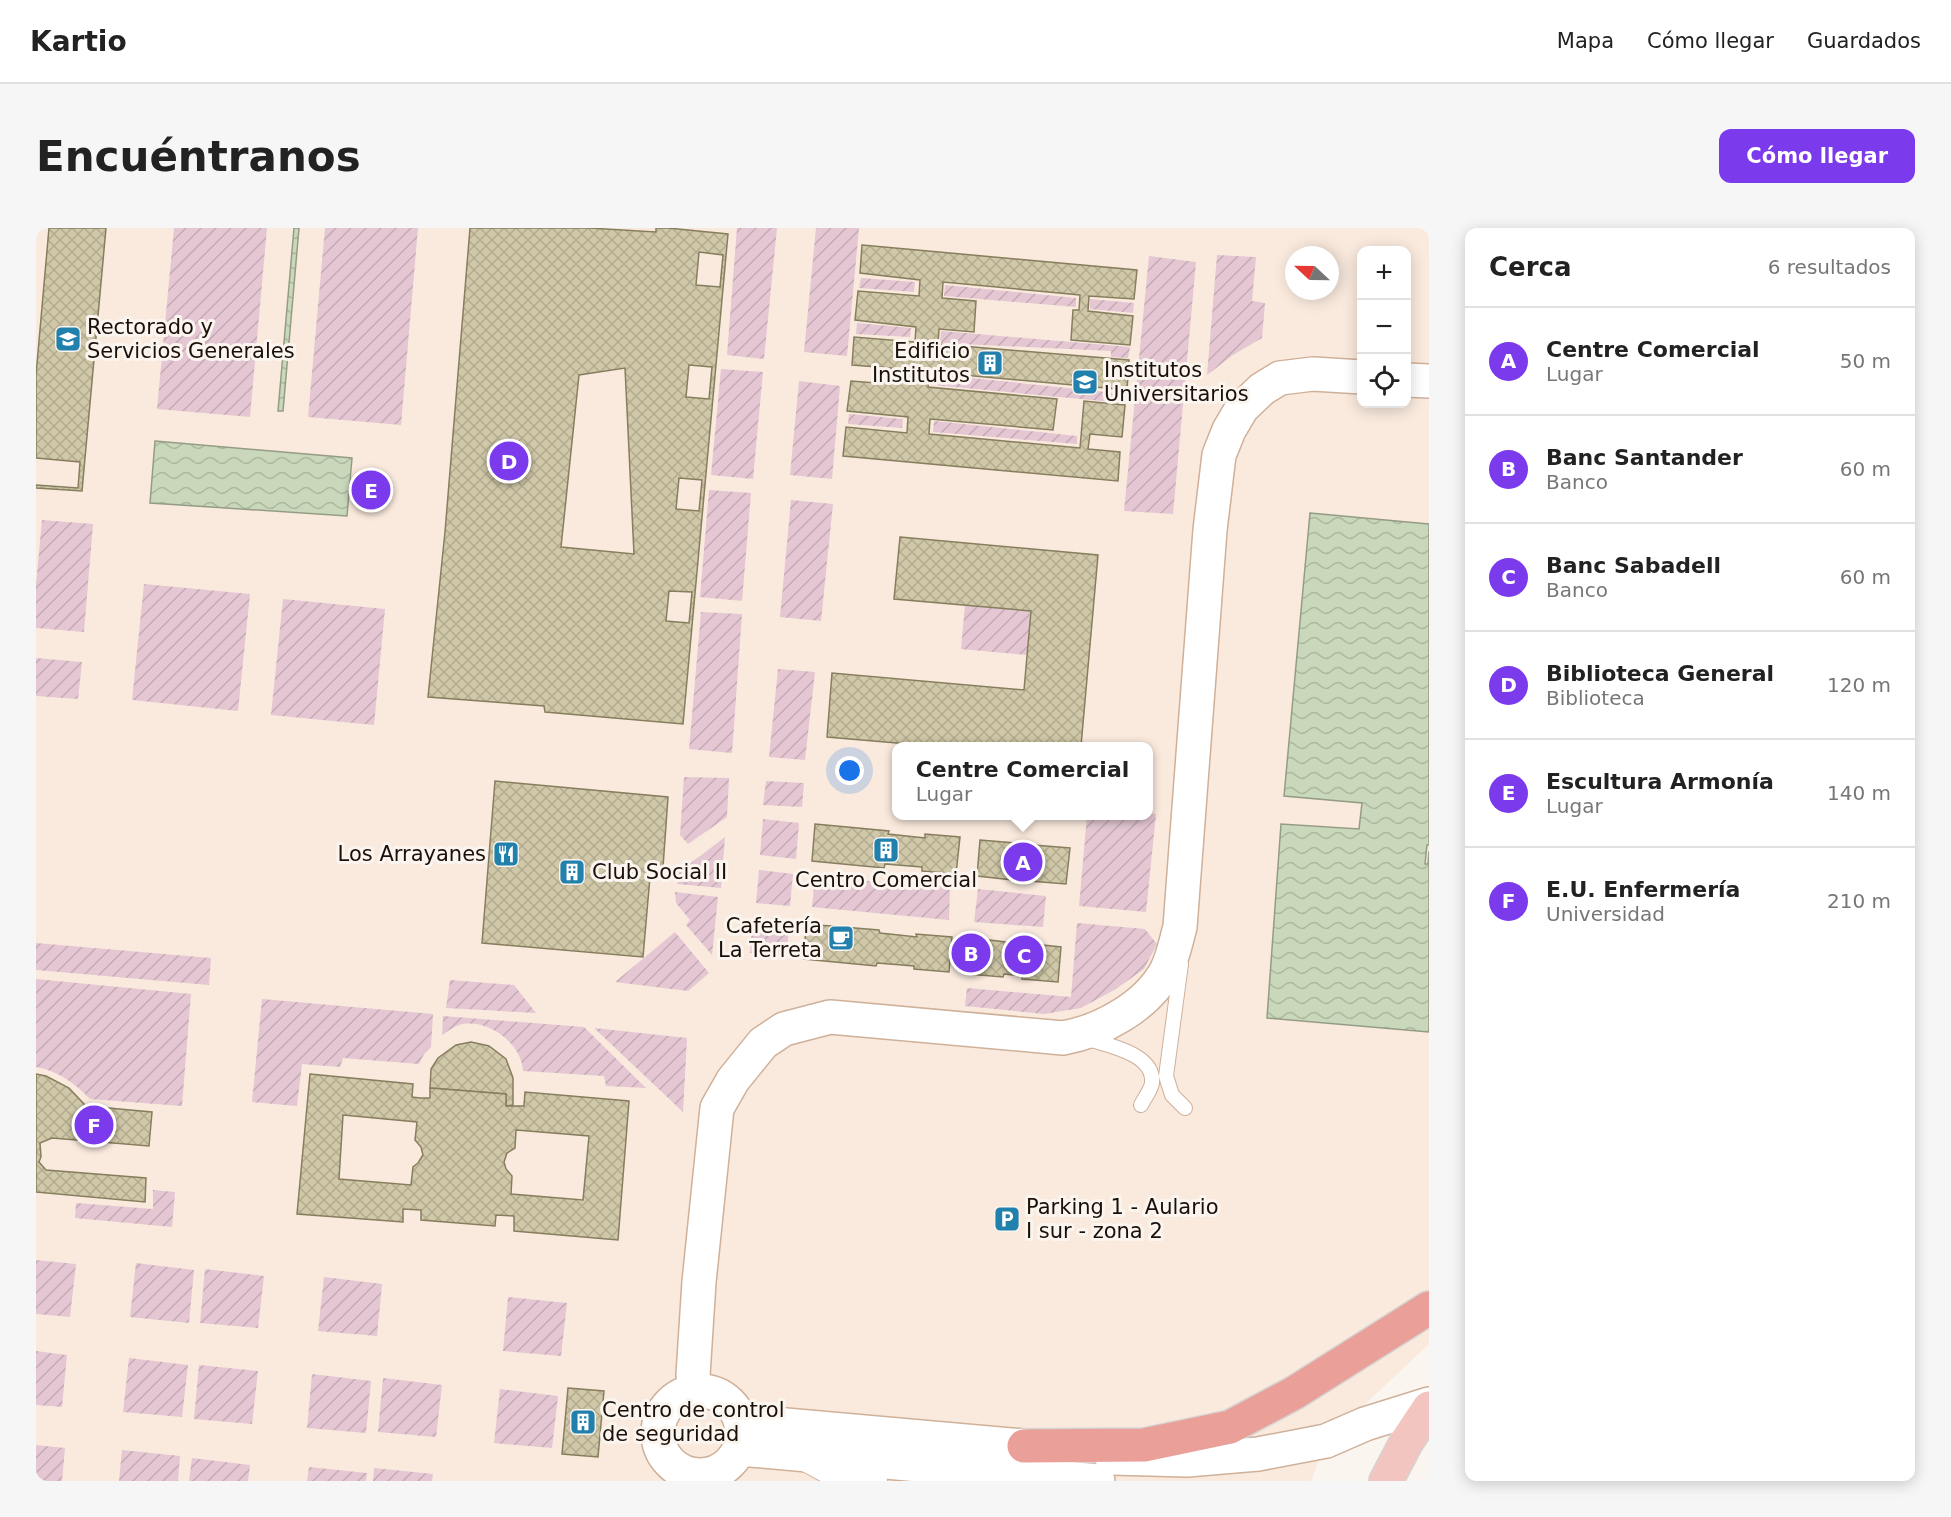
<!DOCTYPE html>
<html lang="es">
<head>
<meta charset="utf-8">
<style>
	body { margin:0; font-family:"DejaVu Sans",sans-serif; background:#f6f6f6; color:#222 }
	.controls { position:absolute; right:18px; top:18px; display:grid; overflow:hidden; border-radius:12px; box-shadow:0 3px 15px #0003 }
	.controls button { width:54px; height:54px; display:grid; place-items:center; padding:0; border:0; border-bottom:2px solid #e0e0e0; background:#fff; color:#222; font:30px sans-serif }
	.compass { position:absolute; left:1249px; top:18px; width:54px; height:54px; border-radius:50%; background:#fff; box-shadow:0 3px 15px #0003; rotate:292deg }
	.you { position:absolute; left:814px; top:543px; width:21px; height:21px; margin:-15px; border:4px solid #fff; border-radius:50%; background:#1a73e8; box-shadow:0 0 0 9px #1a73e833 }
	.badge { display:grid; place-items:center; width:39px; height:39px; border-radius:50%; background:#7c3aed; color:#fff; font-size:20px; font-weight:700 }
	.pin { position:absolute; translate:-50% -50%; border:3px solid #fff; box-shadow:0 2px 6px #0006 }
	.popup { position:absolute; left:856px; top:514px; width:261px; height:78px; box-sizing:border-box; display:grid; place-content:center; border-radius:12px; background:#fff; filter:drop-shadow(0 2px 4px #0005); font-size:20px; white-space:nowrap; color:#767676 }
	.popup b { font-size:22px; color:#222 }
	.popup::after { content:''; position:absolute; left:50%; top:100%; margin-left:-12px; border:12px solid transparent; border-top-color:#fff }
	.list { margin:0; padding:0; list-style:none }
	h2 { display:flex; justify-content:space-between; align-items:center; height:78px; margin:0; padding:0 24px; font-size:26px }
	h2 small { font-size:20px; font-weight:400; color:#767676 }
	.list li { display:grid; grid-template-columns:39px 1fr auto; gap:18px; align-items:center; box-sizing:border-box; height:108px; padding:0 24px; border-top:2px solid #e0e0e0 }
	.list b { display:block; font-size:22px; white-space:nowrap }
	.list p { margin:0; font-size:20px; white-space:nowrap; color:#767676 }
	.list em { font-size:20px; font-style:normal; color:#767676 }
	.icon { flex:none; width:33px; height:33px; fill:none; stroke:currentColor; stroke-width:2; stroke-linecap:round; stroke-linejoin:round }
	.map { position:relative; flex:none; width:1393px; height:1253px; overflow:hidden; border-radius:12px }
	header { display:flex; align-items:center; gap:36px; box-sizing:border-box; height:84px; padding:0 30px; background:#fff; border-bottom:2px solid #e0e0e0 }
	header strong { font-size:28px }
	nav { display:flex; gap:33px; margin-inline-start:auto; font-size:21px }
	.intro { display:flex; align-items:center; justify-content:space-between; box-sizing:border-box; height:144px; padding:0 36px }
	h1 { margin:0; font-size:42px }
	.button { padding:15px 27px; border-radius:12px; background:#7c3aed; color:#fff; font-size:21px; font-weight:700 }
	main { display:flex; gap:36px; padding:0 36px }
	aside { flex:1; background:#fff; border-radius:12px; box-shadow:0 3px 15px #0003 }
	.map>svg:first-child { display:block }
	.built { fill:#faeade; fill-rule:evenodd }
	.garden { fill:url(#garden-furrows) }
	.water { fill:url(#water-waves); stroke:#959c85; stroke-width:1.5 }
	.building { fill:url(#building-cross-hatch); stroke:#877e5d; stroke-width:1.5; fill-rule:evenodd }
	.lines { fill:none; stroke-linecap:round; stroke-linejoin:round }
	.lane-casing { stroke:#cfb099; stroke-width:16 }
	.secondary-casing { stroke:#cfb099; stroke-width:36 }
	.primary-casing { stroke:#d6d4d3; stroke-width:36 }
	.highway-casing { stroke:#d6d4d3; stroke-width:36 }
	.lane { stroke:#fff; stroke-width:14 }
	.secondary { stroke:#fff; stroke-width:33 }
	.primary { stroke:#f2c5c1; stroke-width:33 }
	.highway { stroke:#ea9f98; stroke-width:33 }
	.labels { text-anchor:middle; stroke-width:6; stroke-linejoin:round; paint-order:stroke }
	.poi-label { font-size:21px; fill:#1b1008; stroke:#fbf5f0; text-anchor:start }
</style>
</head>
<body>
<header>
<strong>Kartio</strong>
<nav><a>Mapa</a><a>Cómo llegar</a><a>Guardados</a></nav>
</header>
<div class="intro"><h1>Encuéntranos</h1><a class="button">Cómo llegar</a></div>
<main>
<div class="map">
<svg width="1393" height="1253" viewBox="0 0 1393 1253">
	<defs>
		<pattern id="garden-furrows" width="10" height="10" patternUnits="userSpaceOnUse" patternTransform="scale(1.5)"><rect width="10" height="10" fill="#e4c7d3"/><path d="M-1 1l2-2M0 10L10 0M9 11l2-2" fill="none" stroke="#c3aab4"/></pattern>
		<pattern id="water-waves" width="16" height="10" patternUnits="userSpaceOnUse" patternTransform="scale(1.5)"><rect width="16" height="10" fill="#c9d8ba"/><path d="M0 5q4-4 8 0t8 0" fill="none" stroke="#acb89e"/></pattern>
		<pattern id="building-cross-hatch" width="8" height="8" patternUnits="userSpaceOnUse" patternTransform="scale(1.5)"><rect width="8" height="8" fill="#d0c8a8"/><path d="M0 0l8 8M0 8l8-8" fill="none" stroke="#b2ab8f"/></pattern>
	</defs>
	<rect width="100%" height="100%" fill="#fbf5f0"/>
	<path class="built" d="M0,0H1393V1116L1290,1213L1275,1253H0ZM1326,22H1370V176H1326ZM1258,27H1294V63H1258ZM861,518H1113V588H861Z"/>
	<g class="garden">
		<polygon points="138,0 231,0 214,189 121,181"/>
		<polygon points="289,0 382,0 365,197 272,189"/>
		<polygon points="701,0 741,0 728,131 691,127"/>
		<polygon points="780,0 823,0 811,128 768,124"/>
		<polygon points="1181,27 1220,29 1216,73 1229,75 1226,110 1197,127 1171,147"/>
		<polygon points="1113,28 1160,34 1137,286 1088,283"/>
		<polygon points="825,50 879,54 878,64 823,60"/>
		<polygon points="909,57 1040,70 1040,79 908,68"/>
		<polygon points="1054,71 1098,75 1097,85 1054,81"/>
		<polygon points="821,95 875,100 874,109 820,106"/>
		<polygon points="905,103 1094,119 1092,130 1075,129 1075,123 904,115"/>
		<polygon points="685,141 727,144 717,251 675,247"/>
		<polygon points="896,146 1090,166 1088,175 896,157"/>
		<polygon points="763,153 804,158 796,251 754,247"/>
		<polygon points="813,186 867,191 866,200 812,196"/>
		<polygon points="898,193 1041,208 1041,216 897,204"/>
		<polygon points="673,262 715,265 706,373 664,369"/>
		<polygon points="755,272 797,276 785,393 744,389"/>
		<polygon points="6,292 57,296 48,404 0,400 0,356"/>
		<polygon points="108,356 214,366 202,483 96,472"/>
		<polygon points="247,371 349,381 338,497 235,487"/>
		<polygon points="929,377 995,383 991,427 925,421"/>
		<polygon points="665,384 706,386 696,525 653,521"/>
		<polygon points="0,430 46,434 42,471 0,468"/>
		<polygon points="742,441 779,444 769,532 733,529"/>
		<polygon points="648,549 693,550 691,589 652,616 644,607"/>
		<polygon points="730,553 768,555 766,579 727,577"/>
		<polygon points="1113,585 1120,586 1110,684 1043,678 1051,588 1113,588"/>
		<polygon points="727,591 763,595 760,631 724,627"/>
		<polygon points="689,609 685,660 641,656 643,644"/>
		<polygon points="723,642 757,646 754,678 720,675"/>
		<polygon points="779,649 914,659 913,692 776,679"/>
		<polygon points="942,661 1010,668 1007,699 938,694"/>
		<polygon points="639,664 682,669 676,727 650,697 654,692 640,675"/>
		<polygon points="717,689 754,693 750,728 714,725"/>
		<polygon points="1041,695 1109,701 1121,716 1108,741 1080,761 1045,780 1008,786 929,778 931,760 1035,769"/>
		<polygon points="639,704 673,745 652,763 579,754"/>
		<polygon points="0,715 175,730 173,757 0,742"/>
		<path d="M0,751L155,766L146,878L54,871C38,855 23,843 0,839Z"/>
		<polygon points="414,752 478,757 500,785 410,780"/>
		<polygon points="226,771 397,786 395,819 388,826 383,836 307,830 304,839 266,836 261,878 216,874"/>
		<path d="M407,788L548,799L610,860L570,858L568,848L487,843C486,816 454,792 427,796C420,797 412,803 406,807Z"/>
		<polygon points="558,800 651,810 647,884"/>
		<polygon points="117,962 139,964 136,999 39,990 40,975 117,981"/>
		<polygon points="0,1032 40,1036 34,1089 0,1086"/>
		<polygon points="100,1035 158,1042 153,1095 94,1089"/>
		<polygon points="169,1041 228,1048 222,1100 164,1095"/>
		<polygon points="288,1049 346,1056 341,1108 282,1103"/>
		<polygon points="472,1069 531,1075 525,1128 467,1123"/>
		<polygon points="0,1123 31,1127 26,1179 0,1177"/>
		<polygon points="93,1130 152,1137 146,1189 87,1184"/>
		<polygon points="163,1137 222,1143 216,1196 158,1191"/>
		<polygon points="276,1146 335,1153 330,1205 271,1200"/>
		<polygon points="347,1150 406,1157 400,1209 342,1204"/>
		<polygon points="464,1161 522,1168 516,1220 458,1215"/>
		<polygon points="0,1217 29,1220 26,1253 0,1253"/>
		<polygon points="86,1222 144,1228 142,1253 83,1253"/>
		<polygon points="156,1230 214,1237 212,1253 153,1253"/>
		<polygon points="273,1239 331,1245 330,1253 271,1253"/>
		<polygon points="338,1240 397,1246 396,1253 337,1253"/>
	</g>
	<g class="water">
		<polygon points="258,0 263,0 247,183 242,183"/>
		<polygon points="119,213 316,230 311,288 114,275"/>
		<polygon points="1274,285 1393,296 1393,617 1391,617 1389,636 1392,636 1393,623 1393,804 1231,790 1245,596 1323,601 1326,575 1248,568"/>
	</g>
	<g class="building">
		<polygon points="13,0 70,0 46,263 0,260 0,257 42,260 44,234 0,230 0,147"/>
		<path d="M434,0H553L620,4V0H632L692,6L647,496L509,484L508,478L392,469L409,304ZM663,24L687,27L684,59L660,57ZM653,137L676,139L673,171L650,169ZM589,140L598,326L525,319L543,147ZM643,250L666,252L663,283L640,281ZM633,363L656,364L653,395L630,393Z"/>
		<polygon points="826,17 1101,42 1098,71 1053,68 1052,83 1097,88 1094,117 1035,112 1037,82 1043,82 1044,67 907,54 906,70 940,73 938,104 903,101 902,116 1093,132 1091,162 894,144 892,159 1021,171 1017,202 894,191 893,206 1044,220 1048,173 1089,177 1086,209 1054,206 1052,221 1084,224 1082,253 807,228 810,199 871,205 872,189 811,183 815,153 854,156 855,140 816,137 818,109 879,114 880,99 819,92 822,63 883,68 884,52 824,45"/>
		<polygon points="864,309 1062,327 1045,518 896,518 791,509 796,445 988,462 995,383 858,371"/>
		<polygon points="459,553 632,569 627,639 614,649 607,729 446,715"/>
		<polygon points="779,596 853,603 852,606 889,610 889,606 924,609 920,646 886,643 886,639 849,636 848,640 776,633"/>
		<polygon points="944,612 979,615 979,619 998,620 998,617 1034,620 1030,656 994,653 995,650 976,648 976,652 941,648"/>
		<polygon points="770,696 843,702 844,705 881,709 880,706 916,709 913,744 878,741 878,738 841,735 840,738 768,731"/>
		<polygon points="936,710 970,714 970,717 989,719 989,715 1025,719 1022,754 986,751 986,748 968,746 967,749 932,746"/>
		<polygon points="435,814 453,818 470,831 477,850 477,877 470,878 470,866 394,860 395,841 402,830 420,817"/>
		<polygon points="0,846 10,848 33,860 50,878 116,884 113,918 16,910 4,915 5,929 3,934 10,942 110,950 109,974 0,964"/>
		<path d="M274,846L377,856L376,869L384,870H394V860L470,866V878H488L489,864L593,873L582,1012L478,1003V988L460,987L459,998L385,992V982L367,981V994L261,986ZM307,887L381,894L379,912L385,919L387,927L382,935L377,939L375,957L303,951ZM480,902L553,908L547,972L475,966L476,948L470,941L468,934L471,925L479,920Z"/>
		<polygon points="532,1160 568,1163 562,1229 526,1226"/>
	</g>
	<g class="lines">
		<defs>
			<g id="lane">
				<polyline points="1145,736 1130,848 1136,867 1149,880"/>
				<path d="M1049,810C1070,817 1119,825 1116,855C1115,862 1108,871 1105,877"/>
				<polyline points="768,1236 792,1249 844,1253"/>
			</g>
			<g id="secondary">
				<polyline points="1370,152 1393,153"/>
				<circle cx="664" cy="1205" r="42"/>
				<path d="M659,1163L657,1147L663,1054L681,880L697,852L727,815L748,801L794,789L1027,810C1066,803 1111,778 1130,743C1137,730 1140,713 1144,699L1174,302L1183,227L1193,202L1206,180L1226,161L1244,150L1277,146L1326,149"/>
				<polyline points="705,1193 988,1218 1016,1222"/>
				<polyline points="703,1221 1062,1253"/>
				<polyline points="1076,1230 1151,1232 1222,1226 1290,1213 1329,1196 1393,1176"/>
			</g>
			<polyline id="primary" points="1350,1253 1371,1213 1393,1180"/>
			<polyline id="highway" points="988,1218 1108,1217 1194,1199 1258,1165 1393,1080"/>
		</defs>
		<use href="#lane" class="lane-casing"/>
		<use href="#secondary" class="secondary-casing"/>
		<use href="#primary" class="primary-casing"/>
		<use href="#highway" class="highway-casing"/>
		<use href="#lane" class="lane"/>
		<use href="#secondary" class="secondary"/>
		<use href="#primary" class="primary"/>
		<use href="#highway" class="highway"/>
	</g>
	<defs>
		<symbol id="university-square" viewBox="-11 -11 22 22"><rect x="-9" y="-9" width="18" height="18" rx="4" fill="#2280ad" stroke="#fbf5f0"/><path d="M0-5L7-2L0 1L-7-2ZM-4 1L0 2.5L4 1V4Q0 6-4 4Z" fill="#fff"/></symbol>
		<symbol id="building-square" viewBox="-11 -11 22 22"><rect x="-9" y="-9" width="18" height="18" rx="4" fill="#2280ad" stroke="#fbf5f0"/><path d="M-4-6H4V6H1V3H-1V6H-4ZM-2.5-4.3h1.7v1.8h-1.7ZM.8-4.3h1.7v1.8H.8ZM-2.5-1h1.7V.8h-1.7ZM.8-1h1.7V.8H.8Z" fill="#fff"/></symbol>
		<symbol id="restaurant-square" viewBox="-11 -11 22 22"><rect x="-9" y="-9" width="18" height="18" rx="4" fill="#2280ad" stroke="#fbf5f0"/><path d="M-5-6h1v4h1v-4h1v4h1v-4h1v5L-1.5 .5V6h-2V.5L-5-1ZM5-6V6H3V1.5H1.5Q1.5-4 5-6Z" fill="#fff"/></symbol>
		<symbol id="cafe-square" viewBox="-11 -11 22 22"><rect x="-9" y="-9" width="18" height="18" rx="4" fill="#2280ad" stroke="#fbf5f0"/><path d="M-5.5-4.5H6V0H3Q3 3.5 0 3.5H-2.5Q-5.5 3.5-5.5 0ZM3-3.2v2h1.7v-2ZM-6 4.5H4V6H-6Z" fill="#fff"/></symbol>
		<symbol id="parking-square" viewBox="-11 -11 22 22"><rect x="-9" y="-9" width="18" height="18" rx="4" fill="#2280ad" stroke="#fbf5f0"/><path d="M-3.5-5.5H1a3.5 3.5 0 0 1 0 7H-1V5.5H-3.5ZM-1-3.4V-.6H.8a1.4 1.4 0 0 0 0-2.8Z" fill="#fff"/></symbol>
	</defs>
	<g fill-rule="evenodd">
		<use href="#university-square" x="17" y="96" width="30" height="30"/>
		<use href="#building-square" x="939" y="120" width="30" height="30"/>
		<use href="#university-square" x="1034" y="139" width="30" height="30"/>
		<use href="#building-square" x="835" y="607" width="30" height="30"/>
		<use href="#restaurant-square" x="455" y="611" width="30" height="30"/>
		<use href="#building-square" x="521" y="629" width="30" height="30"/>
		<use href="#cafe-square" x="790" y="695" width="30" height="30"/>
		<use href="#parking-square" x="956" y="976" width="30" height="30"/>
		<use href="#building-square" x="532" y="1179" width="30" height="30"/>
	</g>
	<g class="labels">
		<g class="poi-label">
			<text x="51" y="106">Rectorado y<tspan x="51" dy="24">Servicios Generales</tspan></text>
			<text x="934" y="130" text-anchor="end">Edificio<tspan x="934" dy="24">Institutos</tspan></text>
			<text x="1068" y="149">Institutos<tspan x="1068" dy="24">Universitarios</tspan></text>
			<text x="450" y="633" text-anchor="end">Los Arrayanes</text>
			<text x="556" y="651">Club Social II</text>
			<text x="850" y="659" text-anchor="middle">Centro Comercial</text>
			<text x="786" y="705" text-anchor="end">Cafetería<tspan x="786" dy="24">La Terreta</tspan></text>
			<text x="990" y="986">Parking 1 - Aulario<tspan x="990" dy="24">I sur - zona 2</tspan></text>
			<text x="566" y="1189">Centro de control<tspan x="566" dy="24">de seguridad</tspan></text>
		</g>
	</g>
</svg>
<div class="controls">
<button>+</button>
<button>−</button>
<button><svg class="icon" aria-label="locate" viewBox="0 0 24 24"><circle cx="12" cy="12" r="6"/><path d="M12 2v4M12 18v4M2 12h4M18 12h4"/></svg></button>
</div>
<svg class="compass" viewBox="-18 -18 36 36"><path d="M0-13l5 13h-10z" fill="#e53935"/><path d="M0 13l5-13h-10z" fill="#767676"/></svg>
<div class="you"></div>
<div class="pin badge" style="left:987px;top:634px">A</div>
<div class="popup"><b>Centre Comercial</b>Lugar</div>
<div class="pin badge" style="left:935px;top:725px">B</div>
<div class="pin badge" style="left:988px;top:727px">C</div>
<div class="pin badge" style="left:473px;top:233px">D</div>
<div class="pin badge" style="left:335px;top:262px">E</div>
<div class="pin badge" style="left:58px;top:897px">F</div>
</div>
<aside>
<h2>Cerca<small>6 resultados</small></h2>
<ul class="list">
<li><span class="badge">A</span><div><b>Centre Comercial</b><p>Lugar</p></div><em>50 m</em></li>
<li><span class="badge">B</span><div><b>Banc Santander</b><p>Banco</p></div><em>60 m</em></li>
<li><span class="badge">C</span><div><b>Banc Sabadell</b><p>Banco</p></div><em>60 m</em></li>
<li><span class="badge">D</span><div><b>Biblioteca General</b><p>Biblioteca</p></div><em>120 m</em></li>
<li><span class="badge">E</span><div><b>Escultura Armonía</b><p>Lugar</p></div><em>140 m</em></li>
<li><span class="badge">F</span><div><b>E.U. Enfermería</b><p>Universidad</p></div><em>210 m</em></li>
</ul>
</aside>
</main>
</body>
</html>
